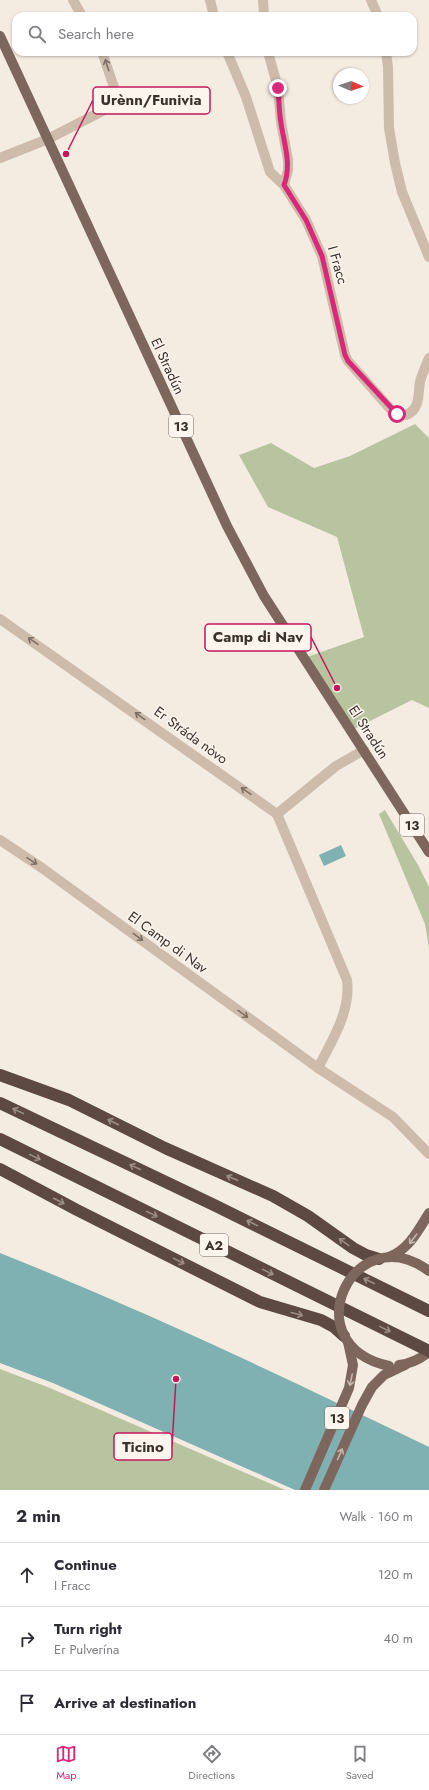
<!DOCTYPE html>
<html lang="en">
<head>
<meta charset="utf-8">
<style>
	body { margin:0; font-family:Jost,sans-serif; background:#f7f7f7; color:#2b2b33 }
	.compass { position:absolute; left:333px; top:68px; width:36px; height:36px; border-radius:50%; background:#fff; box-shadow:0 1px 3px #0004; rotate:92deg }
	.stop { position:absolute; width:12px; height:12px; margin:-9px; border:3px solid #db2777; border-radius:50%; background:#fff }
	.stop.end { background:#db2777; border-color:#fff; box-shadow:0 1px 4px #0008 }
	.list { margin:0; padding:0; list-style:none }
	h2 { display:flex; justify-content:space-between; align-items:center; height:52px; margin:0; padding:0 16px; font-size:17px }
	h2 small { font-size:13px; font-weight:400; color:#7c7c81 }
	.list li { display:grid; grid-template-columns:26px 1fr auto; gap:12px; align-items:center; box-sizing:border-box; height:64px; padding:0 16px; border-top:1px solid #e1e1e2 }
	.list b { display:block; font-size:15px; white-space:nowrap }
	.list p { margin:0; font-size:13px; white-space:nowrap; color:#7c7c81 }
	.list em { font-size:13px; font-style:normal; color:#7c7c81 }
	.icon { flex:none; width:22px; height:22px; fill:none; stroke:currentColor; stroke-width:2; stroke-linecap:round; stroke-linejoin:round }
	.map { position:relative; flex:none; width:429px; height:1490px; overflow:hidden }
	.search { position:absolute; background:#fff; box-shadow:0 1px 3px #0004; left:12px; right:12px; top:12px; height:44px; display:flex; align-items:center; gap:10px; box-sizing:border-box; padding:0 14px; border-radius:12px; color:#7c7c81; font-size:15px }
	.sheet { height:244px; background:#fff }
	nav { display:flex; justify-content:space-around; align-items:center; box-sizing:border-box; height:56px; border-top:1px solid #e1e1e2; background:#fff; font-size:11px; color:#7c7c81 }
	nav a { display:grid; justify-items:center; gap:2px }
	nav .on { color:#db2777 }
	.map>svg:first-child { display:block }
	.green { fill:#b8c4a0 }
	.water { fill:#7fb0b2 }
	.lines { fill:none; stroke-linecap:round; stroke-linejoin:round }
	.minor { stroke:#cdbbac; stroke-width:10 }
	.major { stroke:#7d675c; stroke-width:10 }
	.highway { stroke:#5c4a42; stroke-width:12 }
	.major-bridge { stroke:#7d675c; stroke-width:10 }
	.oneway { stroke:#7d6f65 }
	.oneway2 { stroke:#9c8e87 }
	.oneway3 { stroke:#c2b5ac }
	.route { stroke:#db2777; stroke-width:5 }
	.labels { text-anchor:middle; stroke-width:3; stroke-linejoin:round; paint-order:stroke }
	.shield { fill:#fbf5ee; stroke:#756b66; stroke-width:1 }
	.shield-label { font-size:13px; font-weight:bold; fill:#3b302b }
	.street-label { font-size:14px; fill:#3b302b; stroke:#fbf5ee }
	.leader { fill:none; stroke:#c2185b; stroke-width:1.5 }
	.callout-dot { fill:#c2185b; stroke:#fbf5ee; stroke-width:1.5 }
	.callout { fill:#fbf5ee; stroke:#c2185b; stroke-width:1.5 }
	.callout-label { font-size:15px; text-anchor:middle; font-weight:bold; fill:#3b302b }
</style>
</head>
<body>
<div class="map">
<svg width="429" height="1490" viewBox="0 0 429 1490">
	<rect width="100%" height="100%" fill="#f4ebe1"/>
	<g class="green">
		<polygon points="415,424 429,438 429,708 412,700 352,730 304,658 364,637 337,537 268,507 239,455 271,443 314,468 350,456"/>
		<polygon points="385,810 418,865 429,887 429,948 425,924 379,814"/>
		<polygon points="0,1369 50,1388 285,1490 0,1490"/>
	</g>
	<g class="water">
		<polygon points="341,845 346,856 324,866 319,855"/>
		<path d="M0,1253C146,1311 288,1379 429,1447V1490H295L53,1383L0,1363Z"/>
	</g>
	<g class="lines">
		<g class="minor">
			<polyline points="73,0 82,16"/>
			<polyline points="210,0 214,16"/>
			<polyline points="263,0 264,16"/>
			<polyline points="371,0 378,16"/>
			<path d="M227,52L246,97L270,172L284,185L306,220L322,256L345,355L348,361L393,412L406,415C420,410 418,395 420,382C422,374 426,366 429,358"/>
			<polyline points="268,52 278,88 281,122 288,160 288,170 284,185"/>
			<polyline points="386,52 388,67 389,128 395,163 402,192 429,257"/>
			<polyline points="0,158 48,139 114,105 117,96 102,52"/>
			<polyline points="0,619 277,814"/>
			<path d="M277,814L347,980C351,1012 332,1040 318,1068"/>
			<polyline points="277,814 336,766 364,750"/>
			<polyline points="0,840 42,868 318,1068 393,1117 429,1154"/>
		</g>
		<g class="major">
			<polyline points="0,36 227,526 264,596 429,852"/>
			<path d="M389,1257C409,1249 418,1231 429,1213"/>
			<path d="M399,1365C411,1364 420,1359 429,1352"/>
			<polyline points="305,1490 349,1388 353,1365 348,1342"/>
			<polyline points="324,1490 362,1405 372,1387 384,1375 405,1365"/>
		</g>
		<g class="highway">
			<polyline points="0,1075 69,1100 165,1148 273,1196 308,1216 353,1248 366,1255 379,1259"/>
			<polyline points="0,1103 214,1205 429,1311"/>
			<polyline points="0,1139 429,1351"/>
			<polyline points="0,1169 77,1210 260,1302 321,1320 334,1327 344,1336"/>
		</g>
		<path class="major-bridge" d="M389,1366C292,1345 353,1215 429,1271"/>
	</g>
	<defs><path id="oneway-shaft" d="M-6 0H5M1.5-3L5.5 0L1.5 3" fill="none" stroke-width="1.6" stroke-linecap="round" stroke-linejoin="round"/></defs>
	<g class="oneway">
		<use href="#oneway-shaft" transform="translate(107 65) rotate(-108)"/>
		<use href="#oneway-shaft" transform="translate(33 641) rotate(-146)"/>
		<use href="#oneway-shaft" transform="translate(140 716) rotate(-144)"/>
		<use href="#oneway-shaft" transform="translate(246 791) rotate(-145)"/>
		<use href="#oneway-shaft" transform="translate(32 861) rotate(34)"/>
		<use href="#oneway-shaft" transform="translate(138 937) rotate(36)"/>
		<use href="#oneway-shaft" transform="translate(243 1014) rotate(36)"/>
	</g>
	<g class="oneway2">
		<use href="#oneway-shaft" transform="translate(18 1111) rotate(-155)"/>
		<use href="#oneway-shaft" transform="translate(113 1122) rotate(-153)"/>
		<use href="#oneway-shaft" transform="translate(35 1157) rotate(26)"/>
		<use href="#oneway-shaft" transform="translate(135 1167) rotate(-155)"/>
		<use href="#oneway-shaft" transform="translate(232 1178) rotate(-157)"/>
		<use href="#oneway-shaft" transform="translate(59 1201) rotate(27)"/>
		<use href="#oneway-shaft" transform="translate(152 1214) rotate(26)"/>
		<use href="#oneway-shaft" transform="translate(252 1223) rotate(-154)"/>
		<use href="#oneway-shaft" transform="translate(344 1242) rotate(-144)"/>
		<use href="#oneway-shaft" transform="translate(179 1261) rotate(26)"/>
		<use href="#oneway-shaft" transform="translate(268 1272) rotate(26)"/>
		<use href="#oneway-shaft" transform="translate(369 1281) rotate(-154)"/>
		<use href="#oneway-shaft" transform="translate(297 1314) rotate(15)"/>
		<use href="#oneway-shaft" transform="translate(385 1329) rotate(26)"/>
	</g>
	<g class="oneway3">
		<use href="#oneway-shaft" transform="translate(413 1239) rotate(127)"/>
		<use href="#oneway-shaft" transform="translate(351 1380) rotate(102)"/>
		<use href="#oneway-shaft" transform="translate(340 1454) rotate(-66)"/>
	</g>
	<g class="lines">
		<path class="route" d="M278,88C279,100 279,112 281,123C284,144 292,164 284,185L306,220L322,256L345,355L348,361L397,414"/>
	</g>
	<g class="labels">
		<g class="shield">
			<rect x="169" y="415" width="24" height="22" rx="3"/>
			<rect x="400" y="814" width="24" height="22" rx="3"/>
			<rect x="200" y="1234" width="28" height="22" rx="3"/>
			<rect x="325" y="1407" width="24" height="22" rx="3"/>
		</g>
		<g class="shield-label">
			<text x="181" y="431">13</text>
			<text x="412" y="830">13</text>
			<text x="214" y="1250">A2</text>
			<text x="337" y="1423">13</text>
		</g>
		<g class="street-label">
			<text transform="translate(338 265) rotate(74)" y="5">I Fracc</text>
			<text transform="translate(168 366) rotate(65)" y="5">El Stradún</text>
			<text transform="translate(369 732) rotate(57)" y="5">El Stradún</text>
			<text transform="translate(191 735) rotate(36)" y="5">Er Stráda nòvo</text>
			<text transform="translate(168 942) rotate(36)" y="5">El Camp di Nav</text>
		</g>
	</g>
	<path class="leader" d="M66 154L93 100M337 688L311 637M176 1379L172 1446"/>
	<g class="callout-dot">
		<circle cx="66" cy="154" r="4"/>
		<circle cx="337" cy="688" r="4"/>
		<circle cx="176" cy="1379" r="4"/>
	</g>
	<g class="callout">
		<rect x="93" y="87" width="117" height="27" rx="4"/>
		<rect x="205" y="624" width="106" height="27" rx="4"/>
		<rect x="114" y="1433" width="58" height="27" rx="4"/>
	</g>
	<g class="callout-label">
		<text x="151" y="105">Urènn/Funivia</text>
		<text x="258" y="642">Camp di Nav</text>
		<text x="143" y="1452">Ticino</text>
	</g>
</svg>
<svg class="compass" viewBox="-18 -18 36 36"><path d="M0-13l5 13h-10z" fill="#e53935"/><path d="M0 13l5-13h-10z" fill="#7c7c81"/></svg>
<div class="stop" style="left:397px;top:414px"></div>
<div class="stop end" style="left:278px;top:88px"></div>
<div class="search"><svg class="icon" aria-label="search" viewBox="0 0 24 24"><circle cx="10" cy="10" r="6"/><path d="M15 15l6 6"/></svg>Search here</div>
</div>
<section class="sheet">
<h2>2 min<small>Walk · 160 m</small></h2>
<ul class="list">
<li><svg class="icon" aria-label="ahead" viewBox="0 0 24 24"><path d="M12 20V5M6 11l6-6 6 6"/></svg><div><b>Continue</b><p>I Fracc</p></div><em>120 m</em></li>
<li><svg class="icon" aria-label="right" viewBox="0 0 24 24"><path d="M7 20v-9h11M14 6l5 5-5 5"/></svg><div><b>Turn right</b><p>Er Pulverína</p></div><em>40 m</em></li>
<li><svg class="icon" aria-label="arrive" viewBox="0 0 24 24"><path d="M6 21V4h12l-3 4 3 4H6"/></svg><div><b>Arrive at destination</b></div></li>
</ul>
</section>
<nav>
<a class="on"><svg class="icon" aria-label="map" viewBox="0 0 24 24"><path d="M3 6l6-2 6 2 6-2v14l-6 2-6-2-6 2zM9 4v14M15 6v14"/></svg>Map</a>
<a><svg class="icon" aria-label="directions" viewBox="0 0 24 24"><path d="M12 3l9 9-9 9-9-9zM9 14v-3h6M13 9l2 2-2 2"/></svg>Directions</a>
<a><svg class="icon" aria-label="saved" viewBox="0 0 24 24"><path d="M7 4h10v16l-5-4-5 4z"/></svg>Saved</a>
</nav>
</body>
</html>
